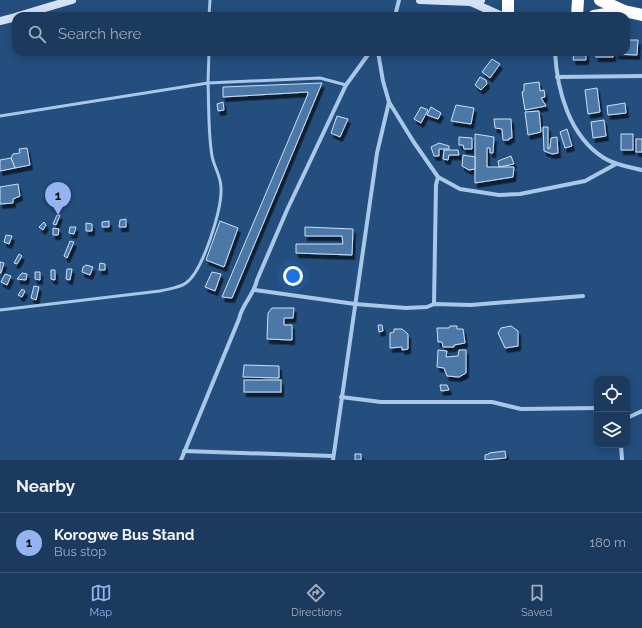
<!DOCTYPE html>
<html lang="en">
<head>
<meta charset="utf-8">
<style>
	body { margin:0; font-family:Raleway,sans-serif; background:#284567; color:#f1f3f6 }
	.controls { position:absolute; right:12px; bottom:12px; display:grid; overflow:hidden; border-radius:8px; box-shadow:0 2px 10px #0003 }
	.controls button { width:36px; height:36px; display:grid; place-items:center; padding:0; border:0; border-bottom:1px solid #395473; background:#1b3a5e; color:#f1f3f6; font:20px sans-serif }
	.you { position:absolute; left:293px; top:276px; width:14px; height:14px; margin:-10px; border:3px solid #fff; border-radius:50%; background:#1a73e8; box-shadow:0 0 0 6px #1a73e833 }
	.badge { display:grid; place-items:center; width:26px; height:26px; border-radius:50%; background:#95b2f1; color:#111; font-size:13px; font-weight:700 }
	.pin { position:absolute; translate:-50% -33px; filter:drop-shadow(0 1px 2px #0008) }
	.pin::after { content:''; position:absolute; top:21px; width:14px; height:12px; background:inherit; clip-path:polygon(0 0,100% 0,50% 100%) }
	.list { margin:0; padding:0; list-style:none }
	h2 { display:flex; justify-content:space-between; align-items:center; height:52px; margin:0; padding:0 16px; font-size:17px }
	h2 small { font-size:13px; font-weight:400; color:#a0adbc }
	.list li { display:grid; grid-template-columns:26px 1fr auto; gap:12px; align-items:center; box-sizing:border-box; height:60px; padding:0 16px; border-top:1px solid #395473 }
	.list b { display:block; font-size:15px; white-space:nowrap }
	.list p { margin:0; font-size:13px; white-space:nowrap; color:#a0adbc }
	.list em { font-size:13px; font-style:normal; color:#a0adbc }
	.icon { flex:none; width:22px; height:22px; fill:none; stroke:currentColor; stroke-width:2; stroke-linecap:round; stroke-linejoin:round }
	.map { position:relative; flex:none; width:642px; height:460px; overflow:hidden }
	.search { position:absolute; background:#1b3a5e; box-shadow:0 2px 10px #0003; left:12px; right:12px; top:12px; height:44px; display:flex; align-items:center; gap:10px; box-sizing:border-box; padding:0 14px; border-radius:12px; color:#a0adbc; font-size:15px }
	.sheet { height:112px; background:#1b3a5e }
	nav { display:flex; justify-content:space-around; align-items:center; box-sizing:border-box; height:56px; border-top:1px solid #395473; background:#1b3a5e; font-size:11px; color:#a0adbc }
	nav a { display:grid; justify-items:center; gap:2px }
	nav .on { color:#95b2f1 }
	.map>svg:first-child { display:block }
	.building { fill:#4c78a7; stroke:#cce0f5; filter:url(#shadow) }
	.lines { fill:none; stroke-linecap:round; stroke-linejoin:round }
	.lane { stroke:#a9c7e6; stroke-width:3 }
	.street { stroke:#a9c7e6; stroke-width:4 }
	.secondary { stroke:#d3e3f5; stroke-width:8 }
	.highway { stroke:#fff; stroke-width:12 }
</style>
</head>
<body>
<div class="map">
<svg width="642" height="460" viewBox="0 0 642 460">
	<defs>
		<filter id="shadow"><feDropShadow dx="2.5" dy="4.5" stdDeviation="0" flood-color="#0009"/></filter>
	</defs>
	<rect width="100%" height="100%" fill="#244e7e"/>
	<g class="building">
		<polygon points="626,40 638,40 637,55 616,54 616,52 626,52"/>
		<polygon points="574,52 586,52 586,60 573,60"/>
		<rect x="596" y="52" width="17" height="5"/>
		<polygon points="492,59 500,64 490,78 482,72"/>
		<polygon points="480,77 486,80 487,84 481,90 475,85"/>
		<polygon points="539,82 540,91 544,90 545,97 541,98 546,106 525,110 522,92 524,91 524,84"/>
		<polygon points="322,83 232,298 222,297 308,94 308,92 223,97 223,87"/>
		<polygon points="597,88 600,112 588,114 585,90"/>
		<polygon points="223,102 224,110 218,111 217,104"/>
		<polygon points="625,103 626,113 608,115 607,106"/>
		<polygon points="456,105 474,108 471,124 451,121"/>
		<polygon points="421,107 428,110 421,123 414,119"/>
		<polygon points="431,107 441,113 438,119 427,115"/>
		<polygon points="539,111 541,132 528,135 525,112"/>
		<polygon points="337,116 348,119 340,137 331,133"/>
		<polygon points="494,119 511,119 512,138 509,138 509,140 503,140 502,129 495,128"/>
		<polygon points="604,120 606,136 593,138 591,122"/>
		<polygon points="543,127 548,127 548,149 550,148 551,138 557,137 558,153 552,154 544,151"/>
		<polygon points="567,129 572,146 565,148 560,132"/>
		<polygon points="475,134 494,137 493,153 490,153 490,148 487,148 487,167 514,167 513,177 475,183"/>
		<rect x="621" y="134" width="12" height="16"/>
		<polygon points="459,137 472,138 472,149 464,149 463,145 459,145"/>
		<rect x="636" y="139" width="6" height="13"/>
		<polygon points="439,143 449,146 449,149 439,149 439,156 434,156 431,147"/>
		<polygon points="27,148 30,165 15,168 11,158 13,154 20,153 19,149"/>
		<polygon points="444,150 458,150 459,155 449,155 448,160 443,159"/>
		<polygon points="463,155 475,157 475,169 469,170 462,166"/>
		<polygon points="511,156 514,164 499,167 498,161"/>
		<polygon points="11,158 15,168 0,171 0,160"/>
		<polygon points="18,184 20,196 13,199 13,203 0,204 0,187"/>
		<polygon points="57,215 60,215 56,225 53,224"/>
		<polygon points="126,219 126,227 119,227 120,220"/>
		<polygon points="109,221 109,227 102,227 102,222"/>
		<polygon points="220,221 238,228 224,267 206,260"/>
		<polygon points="44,222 46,225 43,230 39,227"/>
		<polygon points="86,223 92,224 92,231 86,231"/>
		<polygon points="70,227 76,227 74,234 69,233"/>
		<polygon points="305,227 353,229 352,255 296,253 296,244 343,244 342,236 305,236"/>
		<polygon points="53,228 59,229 58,235 53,235"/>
		<polygon points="6,235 12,236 9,244 4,242"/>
		<polygon points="70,241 74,242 67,258 64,256"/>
		<polygon points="19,254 22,256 17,264 14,263"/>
		<polygon points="0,262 4,263 1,273 0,273"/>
		<polygon points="100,263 105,264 105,270 99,270"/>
		<polygon points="86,265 93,267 90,275 82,272 83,267"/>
		<polygon points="67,269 72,269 70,280 66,279"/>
		<polygon points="51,270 55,270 55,280 51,279"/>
		<polygon points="35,272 40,272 40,280 35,279"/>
		<polygon points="212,272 221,274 215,291 205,287"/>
		<polygon points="22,273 27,274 26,280 17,279"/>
		<polygon points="5,274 11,276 7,285 1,282"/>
		<polygon points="34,286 39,287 36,300 31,298"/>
		<polygon points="22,289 25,291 22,297 18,295"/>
		<polygon points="272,308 294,308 293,318 284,318 284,325 292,325 292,340 267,339 268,313"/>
		<polygon points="378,325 382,325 383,331 379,332"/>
		<polygon points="450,326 457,326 457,329 463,329 465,343 454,345 454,347 443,347 442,342 438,342 437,328 449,328"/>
		<polygon points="511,326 518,331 518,346 505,348 498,333 501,328"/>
		<polygon points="394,329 402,329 408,334 408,349 402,350 402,347 390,348 390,333 394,332"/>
		<polygon points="438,350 447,351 446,357 458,356 459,350 466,350 466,373 459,377 447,376 444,368 437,367"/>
		<polygon points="244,365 279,366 279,378 243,377"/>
		<rect x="244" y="380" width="37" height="12"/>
		<polygon points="440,385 447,385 449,390 441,391"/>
		<polygon points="505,451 506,458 485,460 485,455 489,454 489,453"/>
		<rect x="355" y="454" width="6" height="6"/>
	</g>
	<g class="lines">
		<g class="lane">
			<polyline points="209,16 210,0"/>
			<polyline points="0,116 208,83 209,52"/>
			<path d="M0,310L160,291C168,289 179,288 186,283C203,271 222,209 221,188C221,176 214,167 212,156C208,132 209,107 208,83L320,78L346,85"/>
		</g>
		<g class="street">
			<polyline points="395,16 399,0"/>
			<polyline points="378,52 383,81 389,102 413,141 438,177 460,189 499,195 520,194 585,181 616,164"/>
			<path d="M555,52C557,90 569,136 604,158C615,165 629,167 642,170"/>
			<polyline points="557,77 642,76"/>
			<polyline points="255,290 355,304 406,308 427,307 434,304 471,305 583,296"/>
			<polyline points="434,304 436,185 438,177"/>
			<polyline points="341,397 381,402 492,402 521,409 597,408"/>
			<polyline points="627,418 642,411"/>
			<polyline points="621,445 622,460"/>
			<polyline points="184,451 333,456"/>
			<path d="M181,460L239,319C242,304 254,295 257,280L287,210L346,85L370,52"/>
			<polyline points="333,460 377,153 389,102"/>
		</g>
		<g class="secondary">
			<polyline points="420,0 471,2 481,0"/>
			<polyline points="471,2 502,16"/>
			<polyline points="18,16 72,0"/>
			<polyline points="0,21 16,17"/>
		</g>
		<g class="highway">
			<polyline points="508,0 508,16"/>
			<polyline points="600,0 624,11 642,15"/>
			<polyline points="577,16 578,0"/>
			<polyline points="594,16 624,11"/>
		</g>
	</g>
</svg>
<div class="controls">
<button><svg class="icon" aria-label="locate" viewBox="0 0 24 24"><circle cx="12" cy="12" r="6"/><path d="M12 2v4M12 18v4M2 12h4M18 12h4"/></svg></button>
<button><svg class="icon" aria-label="layers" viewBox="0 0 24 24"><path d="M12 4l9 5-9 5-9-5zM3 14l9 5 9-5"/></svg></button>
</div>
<div class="you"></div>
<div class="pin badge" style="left:58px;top:215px">1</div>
<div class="search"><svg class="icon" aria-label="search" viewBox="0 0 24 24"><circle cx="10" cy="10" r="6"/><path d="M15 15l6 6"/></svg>Search here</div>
</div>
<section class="sheet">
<h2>Nearby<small></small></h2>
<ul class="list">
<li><span class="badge">1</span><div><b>Korogwe Bus Stand</b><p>Bus stop</p></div><em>180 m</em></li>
</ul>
</section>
<nav>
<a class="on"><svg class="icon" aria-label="map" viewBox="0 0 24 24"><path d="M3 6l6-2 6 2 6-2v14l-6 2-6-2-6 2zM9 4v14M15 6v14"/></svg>Map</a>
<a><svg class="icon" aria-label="directions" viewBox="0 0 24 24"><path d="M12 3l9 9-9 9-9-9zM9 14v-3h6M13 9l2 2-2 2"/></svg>Directions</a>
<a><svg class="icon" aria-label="saved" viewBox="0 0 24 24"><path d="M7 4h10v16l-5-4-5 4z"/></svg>Saved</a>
</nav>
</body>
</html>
